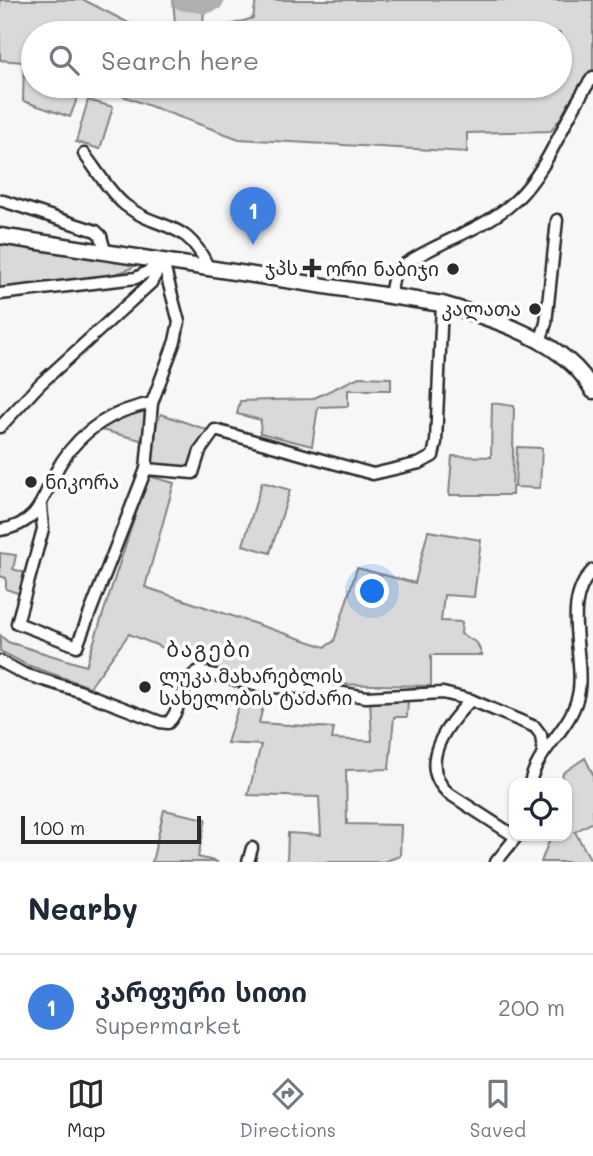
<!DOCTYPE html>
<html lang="en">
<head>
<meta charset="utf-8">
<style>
	body { margin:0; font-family:Mali,"Noto Sans Georgian",sans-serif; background:#f2f2f3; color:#1f2937 }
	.controls { position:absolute; right:21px; bottom:21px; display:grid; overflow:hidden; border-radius:14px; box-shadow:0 2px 5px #0004 }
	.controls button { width:63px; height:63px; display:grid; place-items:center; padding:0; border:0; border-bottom:2px solid #e0e1e3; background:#fff; color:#1f2937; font:35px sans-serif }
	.scale { position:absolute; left:21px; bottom:18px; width:180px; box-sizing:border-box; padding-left:7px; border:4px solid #2b2b2b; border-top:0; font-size:19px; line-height:24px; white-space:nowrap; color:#2b2b2b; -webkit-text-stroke:5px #fff; paint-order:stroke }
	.you { position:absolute; left:373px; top:592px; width:24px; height:24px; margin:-18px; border:5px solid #fff; border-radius:50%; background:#1a73e8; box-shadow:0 0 0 10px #1a73e833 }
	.badge { display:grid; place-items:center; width:46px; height:46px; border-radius:50%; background:#2b2b2b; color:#fff; font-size:23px; font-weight:700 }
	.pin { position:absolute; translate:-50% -58px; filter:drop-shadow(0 2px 4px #0008) }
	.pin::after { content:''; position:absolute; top:37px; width:24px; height:21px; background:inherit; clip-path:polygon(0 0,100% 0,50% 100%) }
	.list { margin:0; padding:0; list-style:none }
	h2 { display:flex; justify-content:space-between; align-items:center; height:91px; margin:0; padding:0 28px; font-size:30px }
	h2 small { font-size:23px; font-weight:400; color:#747a83 }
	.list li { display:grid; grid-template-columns:46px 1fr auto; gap:21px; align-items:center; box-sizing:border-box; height:105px; padding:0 28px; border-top:2px solid #e0e1e3 }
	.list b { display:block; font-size:26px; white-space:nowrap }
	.list p { margin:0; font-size:23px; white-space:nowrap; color:#747a83 }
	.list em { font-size:23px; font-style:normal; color:#747a83 }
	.icon { flex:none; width:38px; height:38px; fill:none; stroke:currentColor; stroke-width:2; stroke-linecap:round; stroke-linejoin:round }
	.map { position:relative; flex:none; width:593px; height:862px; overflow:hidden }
	.search { position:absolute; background:#fff; box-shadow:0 2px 5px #0004; left:21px; right:21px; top:21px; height:77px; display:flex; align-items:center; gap:18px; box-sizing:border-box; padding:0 24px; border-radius:38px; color:#747a83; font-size:26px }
	.sheet { height:196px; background:#fff }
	nav { display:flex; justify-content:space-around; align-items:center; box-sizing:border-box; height:98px; border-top:2px solid #e0e1e3; background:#fff; font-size:19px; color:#747a83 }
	nav a { display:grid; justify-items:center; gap:4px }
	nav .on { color:#2b2b2b }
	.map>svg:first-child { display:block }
	.green { fill:#d9d9d9; stroke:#828282; stroke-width:2 }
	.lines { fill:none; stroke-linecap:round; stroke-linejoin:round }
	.river { stroke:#b0b0b0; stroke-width:21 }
	.minor-casing { stroke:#2b2b2b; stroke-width:15 }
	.secondary-casing { stroke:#2b2b2b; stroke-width:19 }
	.minor { stroke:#fff; stroke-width:10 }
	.secondary { stroke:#fff; stroke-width:14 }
	.poi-dot { fill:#2b2b2b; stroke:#fff; stroke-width:2.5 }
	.labels { text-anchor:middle; stroke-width:7; stroke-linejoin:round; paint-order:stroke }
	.poi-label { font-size:19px; fill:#2b2b2b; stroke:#fff; text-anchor:end }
	.neighbourhood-label { font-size:21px; letter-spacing:2px; fill:#2b2b2b; stroke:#fff }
</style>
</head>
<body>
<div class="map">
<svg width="593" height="862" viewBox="0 0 593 862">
	<rect width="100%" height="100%" fill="#f7f7f7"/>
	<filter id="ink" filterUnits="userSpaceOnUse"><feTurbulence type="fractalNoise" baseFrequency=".0143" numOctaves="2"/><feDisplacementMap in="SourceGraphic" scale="14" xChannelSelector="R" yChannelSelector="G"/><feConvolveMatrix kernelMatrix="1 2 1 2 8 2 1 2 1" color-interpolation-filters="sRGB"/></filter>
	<g filter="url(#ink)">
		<g class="green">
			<polygon points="0,0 84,0 148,33 33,33 33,86 82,86 70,117 23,101 24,62 0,60"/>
			<polygon points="173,0 204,0 203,33 176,33"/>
			<polygon points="256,0 593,0 593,72 551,131 467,133 467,152 239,139 96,86 560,86 560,33 205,33 253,18"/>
			<polygon points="88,100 113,107 100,149 76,142"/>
			<path d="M0,242L135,262V265C122,280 24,287 0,290Z"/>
			<polygon points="359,377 391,378 391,390 348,390 348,406 318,407 312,446 260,433 261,420 237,414 240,401 312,399"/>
			<polygon points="492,403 514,406 512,495 449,495 452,456 491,457"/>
			<polygon points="135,409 155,413 141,440 97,429"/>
			<polygon points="161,414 211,431 192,462 183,470 150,462 146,444"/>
			<polygon points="517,447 542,448 540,488 515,487"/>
			<polygon points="148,476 174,483 145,587 325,647 334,641 357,568 415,583 428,531 481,540 474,597 444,595 441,621 462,622 461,634 477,643 482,655 431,655 431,686 267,683 216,669 129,634 90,687 27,665 0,651 0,635 8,642 86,666"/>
			<polygon points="262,482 290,490 270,553 243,545"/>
			<polygon points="0,553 16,555 13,569 31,575 23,595 6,589 6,578 0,576"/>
			<polygon points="245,685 267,690 259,723 334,728 332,739 372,741 370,699 408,699 407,717 394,717 389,769 346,770 347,824 401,825 400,856 383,862 287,862 288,833 321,835 319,797 248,795 261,745 227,743"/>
			<polygon points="585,758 593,774 593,822 575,832 592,862 541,862 551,836 567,836 567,783 561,783 563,773"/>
			<polygon points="164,810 206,819 198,857 218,862 152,862"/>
		</g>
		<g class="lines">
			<polyline class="river" points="183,0 206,3 214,0"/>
			<defs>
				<g id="minor">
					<path d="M84,154C97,170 109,192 125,205C161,233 186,217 209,269"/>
					<polyline points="0,200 96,231 101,236 105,251"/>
					<polyline points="0,294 136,278 163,263"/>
					<path d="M390,295L394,275L399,268C435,242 483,231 516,200C552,165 564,116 593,77"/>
					<polyline points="540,342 546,323 557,220"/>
					<polyline points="0,427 40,384 151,283 163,262"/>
					<polyline points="146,469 193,473 200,451 215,430 373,474 420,463 433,456 436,442 442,304"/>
					<polyline points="41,506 43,529 17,623 77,646 146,469 152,403 175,341 179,322 163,262"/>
					<path d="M0,530C44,524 42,492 62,461C83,429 115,410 152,403"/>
					<path d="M0,661L24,674L79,691L160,722L168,723C183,709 180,681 199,671L263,687L314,688L366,697L443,693L471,700L535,727L541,735L543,751"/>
					<path d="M471,700C448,723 416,763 448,793L516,837"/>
					<path d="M530,783C538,747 574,728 579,690C584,652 561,602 593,570"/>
					<polyline points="248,862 252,848"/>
					<polyline points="496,862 517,836"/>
				</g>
				<path id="secondary" d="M0,236L442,304C493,319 566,340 593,391"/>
			</defs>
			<use href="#minor" class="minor-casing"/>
			<use href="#secondary" class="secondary-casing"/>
			<use href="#minor" class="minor"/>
			<use href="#secondary" class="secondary"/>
		</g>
	</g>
	<g class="poi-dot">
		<path d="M308.5 257.5h7v7h7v7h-7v7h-7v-7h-7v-7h7z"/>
		<circle cx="453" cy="269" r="7"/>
		<circle cx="535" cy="309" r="7"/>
		<circle cx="31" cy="482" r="7"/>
		<circle cx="145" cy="687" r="7"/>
	</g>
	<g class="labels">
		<g class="poi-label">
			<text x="298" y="275">ჯპს</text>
			<text x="439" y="276">ორი ნაბიჯი</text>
			<text x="521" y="316">კალათა</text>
			<text x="45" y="489" text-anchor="start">ნიკორა</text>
			<text x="159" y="683" text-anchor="start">ლუკა მახარებლის<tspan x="159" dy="22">სახელობის ტაძარი</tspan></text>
		</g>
		<g class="neighbourhood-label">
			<text x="209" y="657">ბაგები</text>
		</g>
	</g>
</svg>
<div class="controls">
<button><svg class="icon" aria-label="locate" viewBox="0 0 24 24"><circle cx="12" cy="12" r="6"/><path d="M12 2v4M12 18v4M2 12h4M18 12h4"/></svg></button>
</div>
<div class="scale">100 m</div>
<div class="you"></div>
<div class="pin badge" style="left:253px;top:245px;background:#3f7fe0">1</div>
<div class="search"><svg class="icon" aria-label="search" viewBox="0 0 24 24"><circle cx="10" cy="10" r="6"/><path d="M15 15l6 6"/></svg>Search here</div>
</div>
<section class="sheet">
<h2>Nearby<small></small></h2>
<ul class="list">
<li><span class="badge" style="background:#3f7fe0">1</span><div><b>კარფური სითი</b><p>Supermarket</p></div><em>200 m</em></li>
</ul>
</section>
<nav>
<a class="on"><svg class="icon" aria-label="map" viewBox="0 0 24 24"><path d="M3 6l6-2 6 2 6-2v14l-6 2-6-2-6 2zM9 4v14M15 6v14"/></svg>Map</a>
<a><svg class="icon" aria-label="directions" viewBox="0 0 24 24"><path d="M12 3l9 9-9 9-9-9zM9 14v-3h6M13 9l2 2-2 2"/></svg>Directions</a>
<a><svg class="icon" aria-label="saved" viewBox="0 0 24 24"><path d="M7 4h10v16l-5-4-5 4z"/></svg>Saved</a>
</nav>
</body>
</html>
